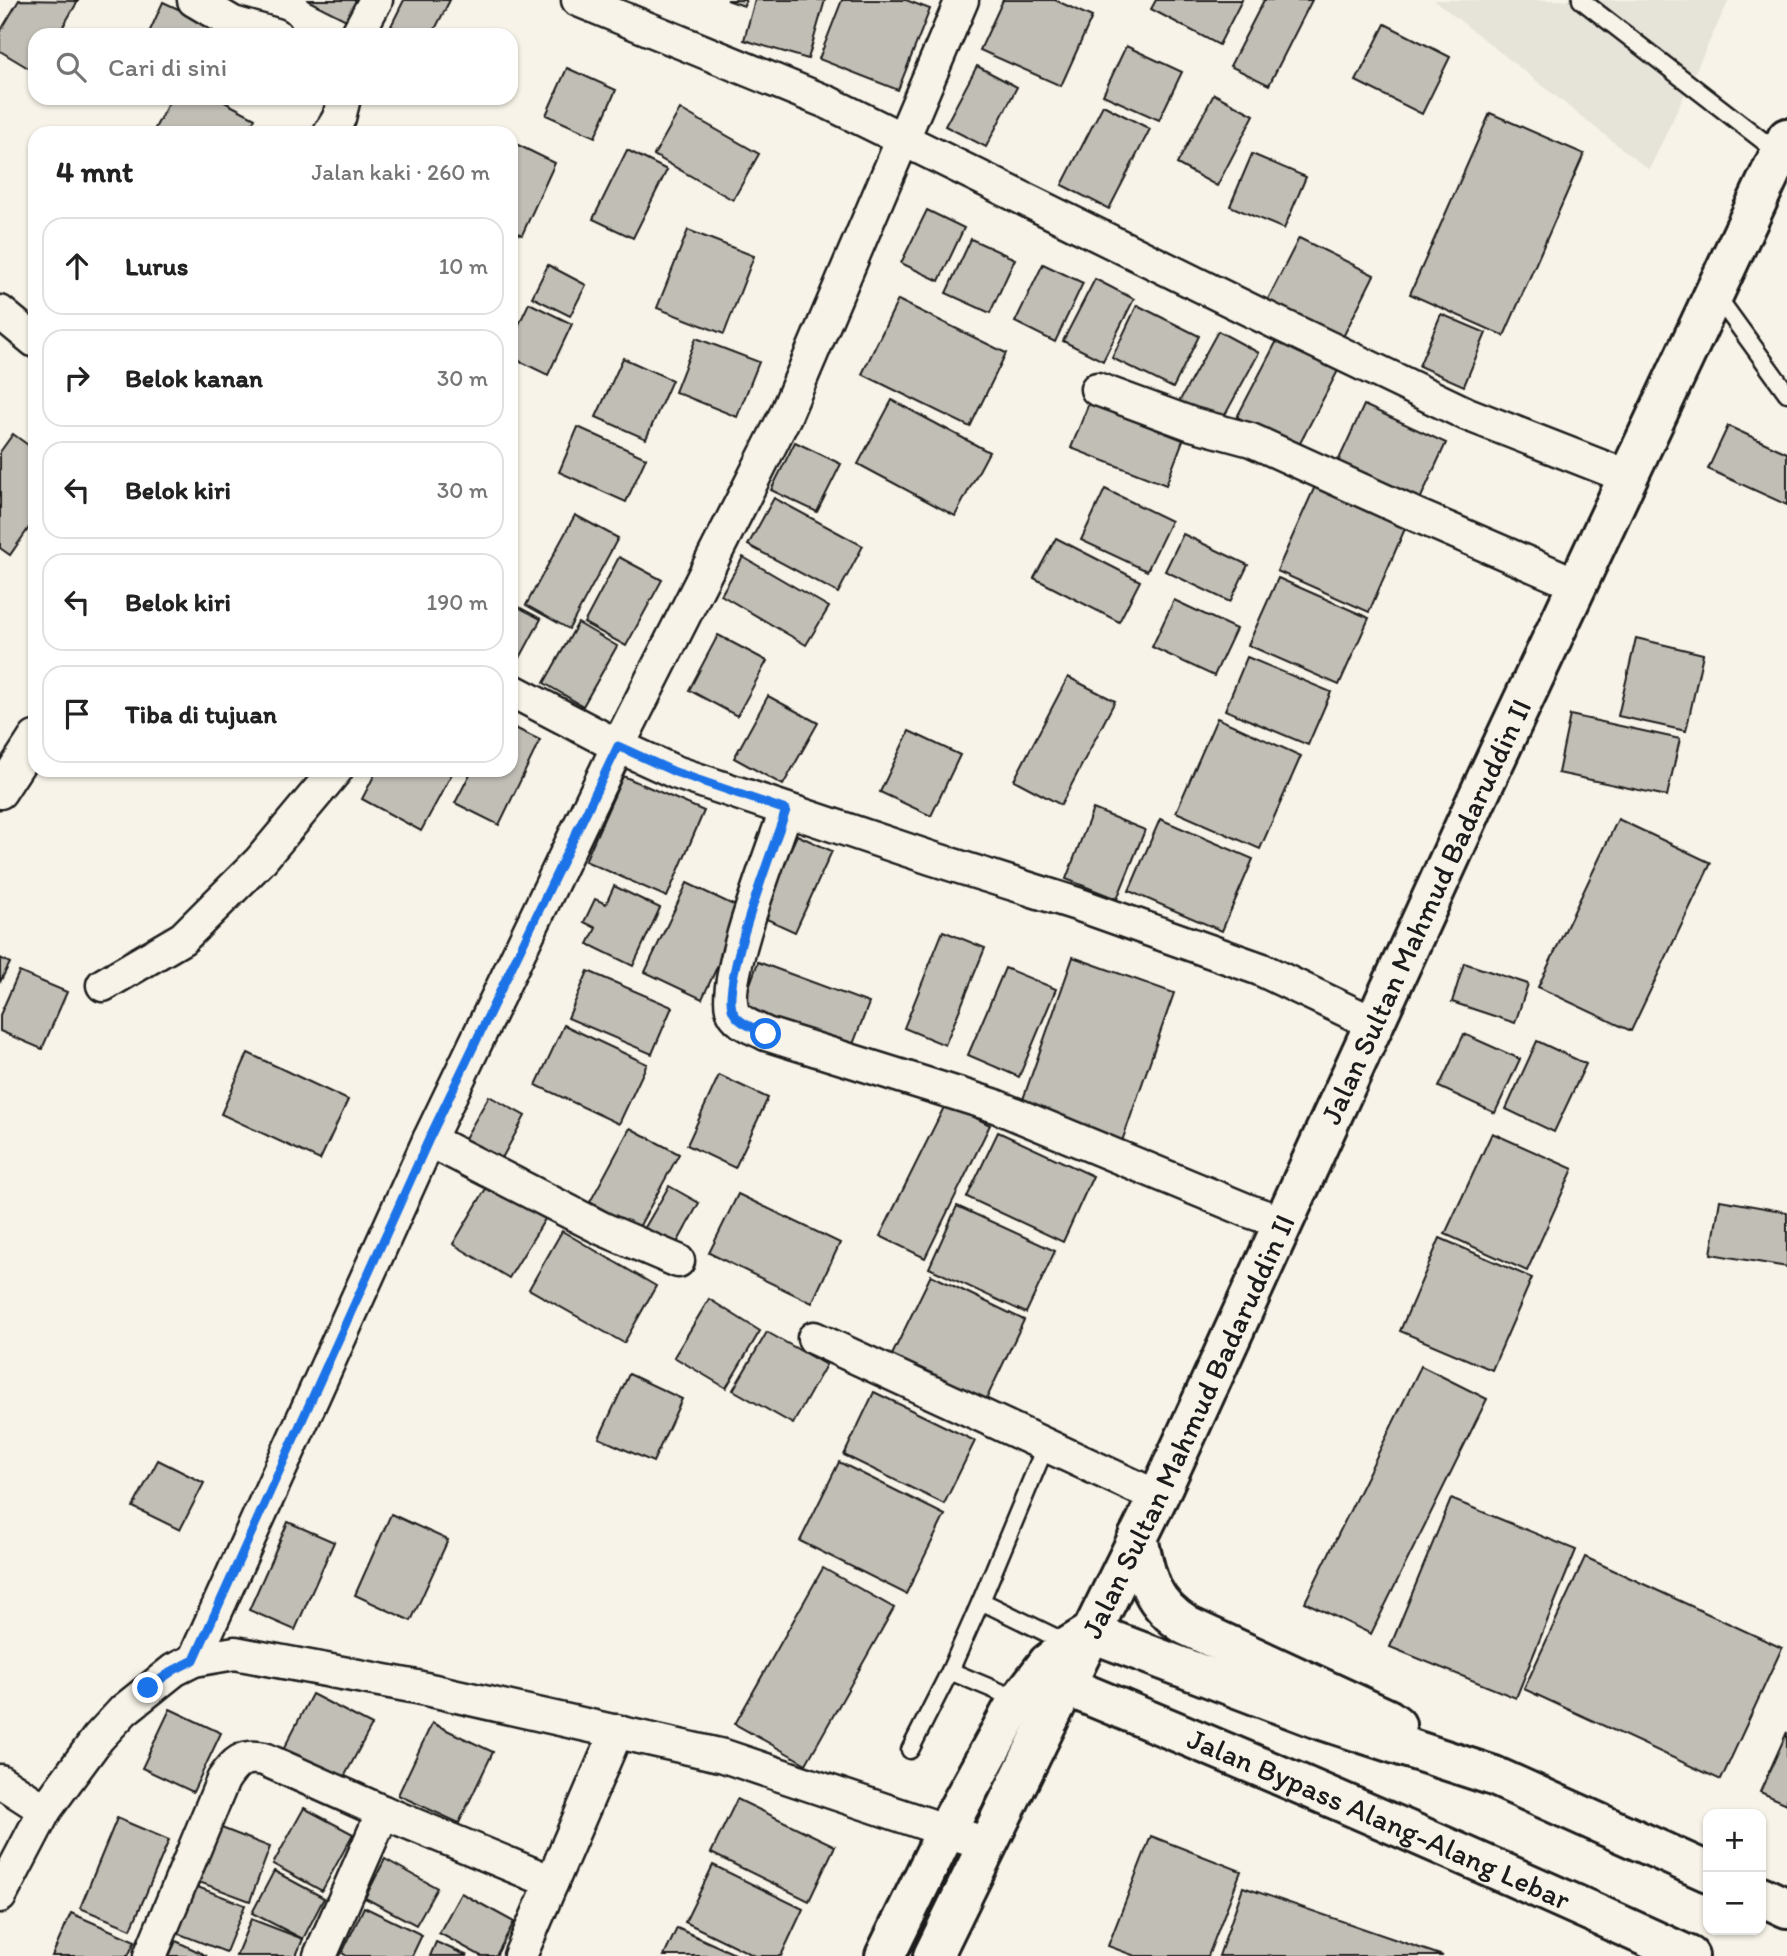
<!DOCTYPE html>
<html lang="id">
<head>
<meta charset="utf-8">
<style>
	body { margin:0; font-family:Itim,sans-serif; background:#f2f2f2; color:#222 }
	.controls { position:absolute; right:21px; bottom:21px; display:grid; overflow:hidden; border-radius:14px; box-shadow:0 2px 5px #0004 }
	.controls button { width:63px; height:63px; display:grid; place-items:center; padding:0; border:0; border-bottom:2px solid #e0e0e0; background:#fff; color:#222; font:35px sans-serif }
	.stop { position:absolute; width:21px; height:21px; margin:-16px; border:5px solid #1a73e8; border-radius:50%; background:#fff }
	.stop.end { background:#1a73e8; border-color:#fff; box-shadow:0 2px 7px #0008 }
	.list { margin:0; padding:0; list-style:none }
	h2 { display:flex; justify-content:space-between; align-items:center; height:91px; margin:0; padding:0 28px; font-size:30px }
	h2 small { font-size:23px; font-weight:400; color:#767676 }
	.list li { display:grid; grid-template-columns:46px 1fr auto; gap:21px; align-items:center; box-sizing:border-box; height:98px; margin:0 14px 14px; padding:0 14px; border:2px solid #e0e0e0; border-radius:21px }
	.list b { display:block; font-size:26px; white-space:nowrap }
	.list em { font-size:23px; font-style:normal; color:#767676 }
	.icon { flex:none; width:38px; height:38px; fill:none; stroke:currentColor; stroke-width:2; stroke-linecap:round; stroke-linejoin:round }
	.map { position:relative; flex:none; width:1787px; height:1956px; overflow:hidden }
	.search { position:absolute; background:#fff; box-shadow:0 2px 5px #0004; left:28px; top:28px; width:490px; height:77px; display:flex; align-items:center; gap:18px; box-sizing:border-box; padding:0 24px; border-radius:21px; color:#767676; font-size:26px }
	.panel { position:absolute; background:#fff; box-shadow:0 2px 5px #0004; left:28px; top:126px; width:490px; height:651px; border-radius:21px }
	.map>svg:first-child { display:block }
	.built { fill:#e6e3d9 }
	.building { fill:#c0beb5; stroke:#1c1c1c; stroke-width:2 }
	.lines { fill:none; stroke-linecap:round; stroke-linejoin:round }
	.lane-casing { stroke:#1c1c1c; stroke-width:21 }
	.street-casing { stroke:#1c1c1c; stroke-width:37 }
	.highway-casing { stroke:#1c1c1c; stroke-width:44 }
	.lane { stroke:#f7f3e8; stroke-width:16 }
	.street { stroke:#f7f3e8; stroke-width:32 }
	.highway { stroke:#f7f3e8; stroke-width:38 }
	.route { stroke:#1a73e8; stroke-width:9 }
	.labels { text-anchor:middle; stroke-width:5; stroke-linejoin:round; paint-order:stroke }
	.street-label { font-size:30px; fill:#1c1c1c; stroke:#f7f3e8 }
</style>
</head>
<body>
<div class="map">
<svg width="1787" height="1956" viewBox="0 0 1787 1956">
	<rect width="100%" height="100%" fill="#f7f3e8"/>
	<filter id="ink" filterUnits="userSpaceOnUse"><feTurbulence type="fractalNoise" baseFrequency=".0143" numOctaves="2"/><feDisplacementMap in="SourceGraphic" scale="14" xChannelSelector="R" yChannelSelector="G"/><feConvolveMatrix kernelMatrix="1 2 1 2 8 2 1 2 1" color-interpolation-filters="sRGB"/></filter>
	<g filter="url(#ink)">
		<polygon class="built" points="1434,0 1729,0 1649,170"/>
		<g class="building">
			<polygon points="19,0 78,1 58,35 35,35 35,72 0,51 0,32"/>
			<polygon points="307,0 359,0 348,21"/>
			<polygon points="404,0 450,0 432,35 408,35 391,26"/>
			<polygon points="727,0 746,0 744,6"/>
			<polygon points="755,0 825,0 808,59 744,40"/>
			<polygon points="842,0 906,0 930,9 898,90 819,59"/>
			<polygon points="1003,0 1055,0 1092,17 1061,86 980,50"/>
			<polygon points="1156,0 1242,0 1219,45 1151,9"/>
			<polygon points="1264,0 1312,0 1269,85 1230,66"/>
			<polygon points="163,2 233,34 232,35 148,35"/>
			<polygon points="1385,24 1450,57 1422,114 1356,81"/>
			<polygon points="1126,46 1182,72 1159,120 1103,95"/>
			<polygon points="977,66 1017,87 986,147 945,126"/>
			<polygon points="567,68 616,90 595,137 546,115"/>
			<polygon points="1214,94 1254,115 1217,186 1177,164"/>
			<polygon points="171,98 217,98 255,118 247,133 155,133 153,132"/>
			<polygon points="1103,105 1150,129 1109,209 1062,185"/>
			<polygon points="680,109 759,154 733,200 654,155"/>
			<polygon points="1490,113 1584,154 1504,336 1410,294"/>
			<polygon points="514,143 555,163 522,235 511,230 511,151"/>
			<polygon points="627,150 667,170 633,238 593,219"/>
			<polygon points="1252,154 1306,177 1284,229 1230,206"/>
			<polygon points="927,210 964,228 939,281 901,263"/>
			<polygon points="688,230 754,256 724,334 657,308"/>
			<polygon points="1299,238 1374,275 1342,339 1267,301"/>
			<polygon points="971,239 1015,259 990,313 946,293"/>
			<polygon points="1043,264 1083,283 1055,342 1015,322"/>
			<polygon points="548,265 586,285 570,316 532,297"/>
			<polygon points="1095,279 1134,299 1103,361 1063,341"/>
			<polygon points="898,300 1006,353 970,427 862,374"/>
			<polygon points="529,303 572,324 548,375 511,357 511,341"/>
			<polygon points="1137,305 1199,336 1173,388 1112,358"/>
			<polygon points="1441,314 1486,333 1464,386 1419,366"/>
			<polygon points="1218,331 1259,353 1220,424 1179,402"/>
			<polygon points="1282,331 1342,363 1297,449 1237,417"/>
			<polygon points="696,338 759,362 737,417 675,392"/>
			<polygon points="623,358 672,380 646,439 596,417"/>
			<polygon points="892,400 989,452 955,516 858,464"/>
			<polygon points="1089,403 1183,440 1166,485 1071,448"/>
			<polygon points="1364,405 1446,443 1418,504 1336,466"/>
			<polygon points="1728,426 1787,453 1787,505 1708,469"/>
			<polygon points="578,427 646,458 626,502 559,472"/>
			<polygon points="13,434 35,450 35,519 10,555 0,548 0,452"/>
			<polygon points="795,442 841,464 817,512 771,490"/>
			<polygon points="1316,484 1407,524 1369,612 1277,571"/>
			<polygon points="1105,489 1171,521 1147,571 1081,540"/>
			<polygon points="774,498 863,546 838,593 748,545"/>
			<polygon points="575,515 618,538 569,629 526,605"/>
			<polygon points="1183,534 1248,565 1230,602 1165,571"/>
			<polygon points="1056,538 1140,581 1119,622 1034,578"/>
			<polygon points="619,557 662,580 626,646 584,623"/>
			<polygon points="743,557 829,607 806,645 721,595"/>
			<polygon points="1278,578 1369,618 1339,685 1248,645"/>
			<polygon points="1174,600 1236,629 1214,676 1152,647"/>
			<polygon points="511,603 541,619 513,671 511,670"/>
			<polygon points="578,623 617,646 583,706 544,683"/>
			<polygon points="718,635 767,661 737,716 689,690"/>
			<polygon points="1636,638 1703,654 1686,731 1618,716"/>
			<polygon points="1247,657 1331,692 1308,745 1225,710"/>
			<polygon points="1068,677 1115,701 1061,805 1014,780"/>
			<polygon points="768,696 818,723 783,785 734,758"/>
			<polygon points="1570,715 1680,739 1667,796 1558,773"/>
			<polygon points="1217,718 1301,756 1260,849 1176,812"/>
			<polygon points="511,726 540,740 499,825 455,803 472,770 511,770"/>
			<polygon points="909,731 960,755 931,816 880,792"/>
			<polygon points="377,770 454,770 421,831 362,799"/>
			<polygon points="623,776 704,811 667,897 585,861"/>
			<polygon points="1093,809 1145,830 1117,899 1066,879"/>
			<polygon points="1160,819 1253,859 1222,931 1129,891"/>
			<polygon points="1618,819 1711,863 1631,1031 1538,987"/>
			<polygon points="797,835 832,851 795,932 760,916"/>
			<polygon points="687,883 744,910 702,999 645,972"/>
			<polygon points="614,886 660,908 633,966 588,944 596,928 584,922 595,899 606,904"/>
			<polygon points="943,931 985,948 945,1045 904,1028"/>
			<polygon points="1073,957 1174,993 1121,1144 1020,1108"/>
			<polygon points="0,958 10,963 0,982"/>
			<polygon points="758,962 869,1003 850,1052 740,1012"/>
			<polygon points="1464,963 1528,984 1515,1023 1452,1002"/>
			<polygon points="1005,968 1056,989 1019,1077 968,1055"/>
			<polygon points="588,971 672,1007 652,1054 568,1018"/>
			<polygon points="19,972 67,992 42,1049 0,1031 0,1015"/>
			<polygon points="564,1025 647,1064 619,1124 536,1085"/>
			<polygon points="1464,1034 1520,1059 1495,1113 1439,1087"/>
			<polygon points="1537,1041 1586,1064 1554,1132 1506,1109"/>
			<polygon points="248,1053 348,1100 320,1160 221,1114"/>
			<polygon points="719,1075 768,1098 735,1168 687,1145"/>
			<polygon points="489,1096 525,1116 501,1160 464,1140"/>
			<polygon points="946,1103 990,1125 925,1258 880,1236"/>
			<polygon points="630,1128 679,1154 638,1229 590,1202"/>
			<polygon points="998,1132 1093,1176 1063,1242 967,1197"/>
			<polygon points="1492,1133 1573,1169 1527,1271 1445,1234"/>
			<polygon points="488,1185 545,1219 509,1278 453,1244"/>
			<polygon points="669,1186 699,1203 671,1254 640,1236"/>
			<polygon points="738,1194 840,1243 812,1303 709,1253"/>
			<polygon points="1720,1200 1787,1212 1787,1267 1711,1254"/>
			<polygon points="957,1206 1055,1251 1026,1313 929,1268"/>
			<polygon points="562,1231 656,1286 624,1343 529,1289"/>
			<polygon points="1440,1238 1532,1278 1492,1370 1400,1331"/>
			<polygon points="931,1275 1024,1320 984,1404 890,1359"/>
			<polygon points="709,1299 760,1331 726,1388 674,1357"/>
			<polygon points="767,1332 826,1365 793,1424 733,1390"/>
			<polygon points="1421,1366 1487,1399 1371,1634 1305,1602"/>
			<polygon points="629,1374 682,1399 653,1462 599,1438"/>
			<polygon points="874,1392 975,1441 944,1504 844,1455"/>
			<polygon points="158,1460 204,1483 180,1530 133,1507"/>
			<polygon points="839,1462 945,1515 906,1594 800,1541"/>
			<polygon points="1451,1499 1576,1550 1516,1698 1390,1647"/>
			<polygon points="391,1514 448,1540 411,1621 355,1595"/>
			<polygon points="288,1522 334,1542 295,1630 249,1610"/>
			<polygon points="1585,1557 1782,1648 1721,1780 1524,1689"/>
			<polygon points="823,1568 894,1608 806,1764 735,1724"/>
			<polygon points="312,1694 372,1725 342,1781 283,1750"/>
			<polygon points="170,1709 221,1733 193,1792 142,1768"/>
			<polygon points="432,1723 493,1752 459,1823 398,1795"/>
			<polygon points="1787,1732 1787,1804 1760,1792"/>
			<polygon points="737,1799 835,1846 809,1901 711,1853"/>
			<polygon points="304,1808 353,1834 322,1891 273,1864"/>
			<polygon points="117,1818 169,1840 131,1929 80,1908"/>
			<polygon points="219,1827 270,1847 250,1901 199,1882"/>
			<polygon points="1151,1836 1241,1871 1208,1956 1135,1956 1108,1946"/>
			<polygon points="385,1859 437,1888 416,1925 365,1898"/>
			<polygon points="713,1865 803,1909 781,1956 755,1956 685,1922"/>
			<polygon points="274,1871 324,1898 303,1939 252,1913"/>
			<polygon points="195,1886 245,1905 226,1952 177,1933"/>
			<polygon points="1243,1887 1443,1956 1219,1956"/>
			<polygon points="461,1893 514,1922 496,1956 481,1956 439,1933"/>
			<polygon points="364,1907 422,1935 412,1956 347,1956 342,1953"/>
			<polygon points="71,1913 135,1941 128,1956 52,1956"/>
			<polygon points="251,1919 303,1939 296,1956 236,1956"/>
			<polygon points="677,1928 739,1956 664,1956"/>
			<polygon points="176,1941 207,1956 169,1956"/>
			<polygon points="436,1942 468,1956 430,1956"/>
		</g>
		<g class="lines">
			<defs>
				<g id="lane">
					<polyline points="1581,0 1780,154"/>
					<polyline points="1716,295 1787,393"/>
					<polyline points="1046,1445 981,1601 1069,1644"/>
					<polyline points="950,1671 1019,1700"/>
					<polyline points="910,1750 950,1671 981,1601"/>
				</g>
				<g id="street">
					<polyline points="194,0 233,23 276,35"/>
					<polyline points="578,0 829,103 1254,312 1467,414 1628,477"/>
					<polyline points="357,35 376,0"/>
					<polyline points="330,133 339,118 344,98"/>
					<polyline points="0,312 35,341"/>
					<polyline points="1097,389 1192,424 1251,440 1416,515 1578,585"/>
					<polyline points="511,690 618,746 675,772 931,858 1077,904 1260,969 1375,1024"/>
					<polyline points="0,792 35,738"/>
					<path d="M786,810C773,849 723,975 732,1009C736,1023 755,1028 766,1034L993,1105L1249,1211L1284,1223"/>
					<polyline points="103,985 183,938 260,861 336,770"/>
					<polyline points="678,1261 603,1229 429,1140 618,746 785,416 962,0"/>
					<polyline points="814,1338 1158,1497"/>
					<polyline points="194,1660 429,1140"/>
					<polyline points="0,1781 45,1810"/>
					<polyline points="0,1896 45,1810 98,1738 124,1710 174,1670 194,1660 235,1653 417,1687 724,1756 989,1845"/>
					<path d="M150,1956L223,1780C234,1763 243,1754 264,1759L383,1812L552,1882"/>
					<polyline points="320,1956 383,1812"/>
					<polyline points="520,1956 617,1731"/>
				</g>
				<g id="highway">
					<path d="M1138,1537C1146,1577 1150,1603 1187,1626L1388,1719L1396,1725"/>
					<polyline points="1092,1633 1316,1718 1494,1776 1708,1872"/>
					<path id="s1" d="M1066,1686C1276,1772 1483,1862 1689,1956"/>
					<polyline points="1761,1896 1787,1908"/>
					<polyline points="885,1956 947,1829 1012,1710 1048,1663 1071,1645 1089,1634"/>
					<path id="s2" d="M933,1956L1158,1497L1476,801L1787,138"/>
				</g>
			</defs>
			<use href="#lane" class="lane-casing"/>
			<use href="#street" class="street-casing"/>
			<use href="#highway" class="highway-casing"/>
			<use href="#lane" class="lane"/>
			<use href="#street" class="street"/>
			<use href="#highway" class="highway"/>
		</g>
	</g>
	<g class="lines" filter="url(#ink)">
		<path class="route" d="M148,1688L174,1670L194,1660L429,1139L618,746L675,772L786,810C773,849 723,976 732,1009C736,1023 755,1028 766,1034"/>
	</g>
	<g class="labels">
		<g class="street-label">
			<text dy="10" stroke="none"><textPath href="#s2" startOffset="1155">Jalan Sultan Mahmud Badaruddin II</textPath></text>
			<text dy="10" stroke="none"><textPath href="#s2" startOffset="588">Jalan Sultan Mahmud Badaruddin II</textPath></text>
			<text dy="10" stroke="none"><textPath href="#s1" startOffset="340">Jalan Bypass Alang-Alang Lebar</textPath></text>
		</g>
	</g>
</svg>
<div class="controls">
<button>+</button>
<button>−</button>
</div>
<div class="stop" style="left:766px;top:1034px"></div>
<div class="stop end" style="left:148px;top:1688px"></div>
<div class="search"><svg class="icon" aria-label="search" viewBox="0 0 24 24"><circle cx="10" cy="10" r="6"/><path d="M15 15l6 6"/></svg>Cari di sini</div>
<section class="panel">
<h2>4 mnt<small>Jalan kaki · 260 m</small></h2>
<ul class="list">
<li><svg class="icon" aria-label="ahead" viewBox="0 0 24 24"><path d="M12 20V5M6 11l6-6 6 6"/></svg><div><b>Lurus</b></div><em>10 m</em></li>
<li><svg class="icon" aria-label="right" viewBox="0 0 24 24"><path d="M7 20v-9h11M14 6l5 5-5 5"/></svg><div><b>Belok kanan</b></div><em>30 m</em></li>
<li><svg class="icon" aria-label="left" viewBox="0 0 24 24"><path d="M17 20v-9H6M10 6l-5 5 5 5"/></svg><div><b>Belok kiri</b></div><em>30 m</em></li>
<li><svg class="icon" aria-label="left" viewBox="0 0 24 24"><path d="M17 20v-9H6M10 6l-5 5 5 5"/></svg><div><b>Belok kiri</b></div><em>190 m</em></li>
<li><svg class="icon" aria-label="arrive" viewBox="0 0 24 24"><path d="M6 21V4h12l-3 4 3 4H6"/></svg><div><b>Tiba di tujuan</b></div></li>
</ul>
</section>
</div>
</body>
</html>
